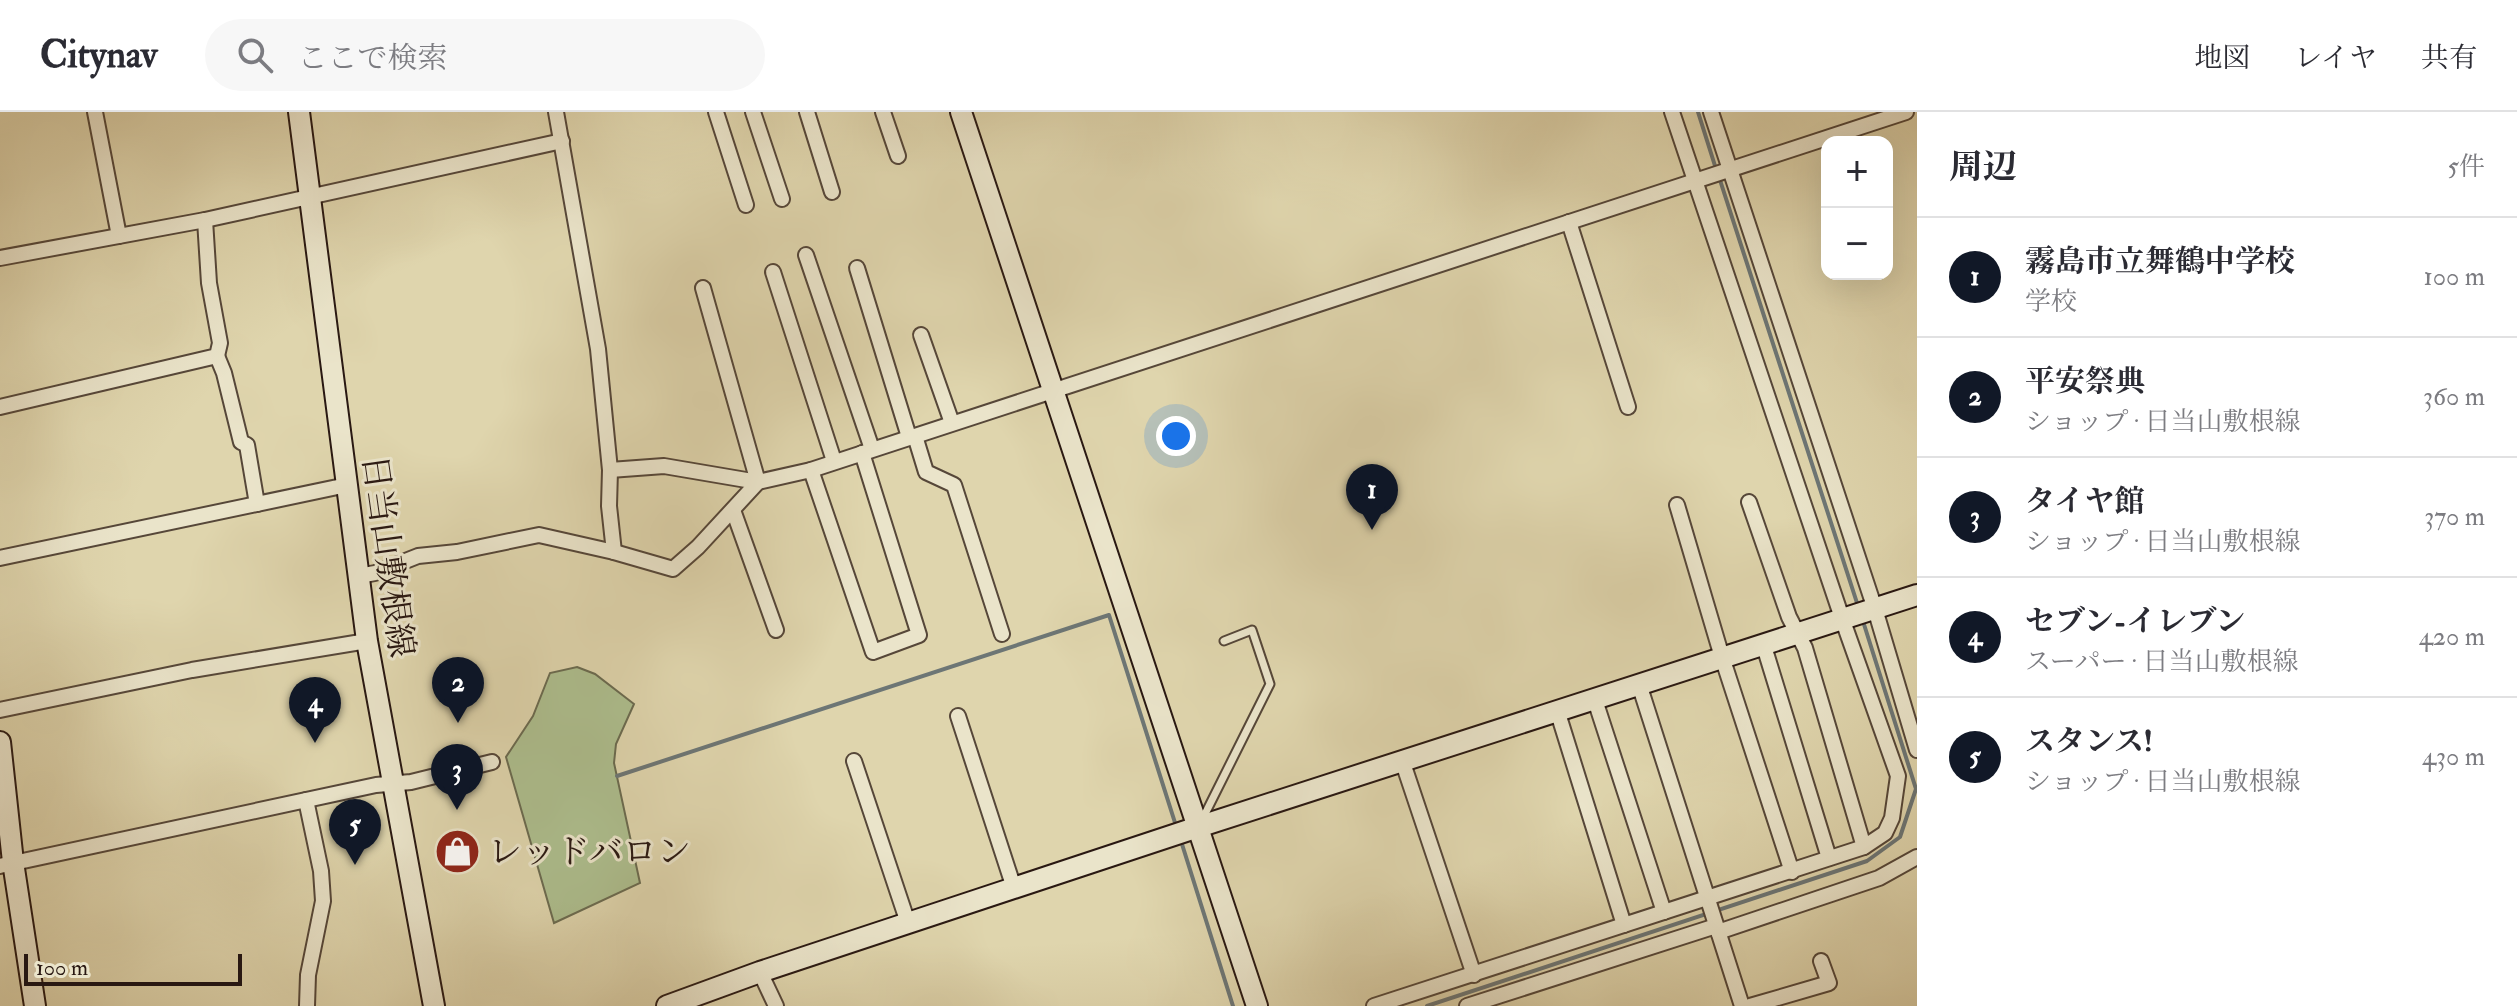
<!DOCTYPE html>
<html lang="ja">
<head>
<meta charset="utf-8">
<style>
	body { margin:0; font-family:"IM FELL Double Pica","Noto Serif JP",serif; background:#f7f7f7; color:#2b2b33 }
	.controls { position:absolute; right:24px; top:24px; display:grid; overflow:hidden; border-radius:16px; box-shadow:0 8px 32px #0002 }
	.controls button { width:72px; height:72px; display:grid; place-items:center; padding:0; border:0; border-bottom:2px solid #e1e1e2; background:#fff; color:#2b2b33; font:40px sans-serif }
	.scale { position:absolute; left:24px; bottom:20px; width:218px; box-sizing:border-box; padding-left:8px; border:4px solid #291812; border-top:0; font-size:22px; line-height:28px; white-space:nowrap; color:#291812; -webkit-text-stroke:6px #eae4ca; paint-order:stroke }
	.you { position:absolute; left:1176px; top:324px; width:28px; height:28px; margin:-20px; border:6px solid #fff; border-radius:50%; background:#1a73e8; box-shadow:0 0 0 12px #1a73e833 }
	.badge { display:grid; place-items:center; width:52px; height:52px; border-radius:50%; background:#111827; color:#fff; font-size:26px; font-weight:700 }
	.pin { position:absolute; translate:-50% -66px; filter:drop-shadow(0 2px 4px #0008) }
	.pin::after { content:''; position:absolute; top:42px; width:28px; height:24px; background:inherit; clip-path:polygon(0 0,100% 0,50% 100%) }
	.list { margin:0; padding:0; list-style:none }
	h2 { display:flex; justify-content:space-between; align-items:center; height:104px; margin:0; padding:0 32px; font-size:34px }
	h2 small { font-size:26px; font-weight:400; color:#7c7c81 }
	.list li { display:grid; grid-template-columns:52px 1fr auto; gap:24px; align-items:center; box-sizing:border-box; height:120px; padding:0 32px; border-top:2px solid #e1e1e2 }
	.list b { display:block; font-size:30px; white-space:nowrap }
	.list p { margin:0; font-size:26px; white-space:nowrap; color:#7c7c81 }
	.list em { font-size:26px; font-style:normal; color:#7c7c81 }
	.icon { flex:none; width:44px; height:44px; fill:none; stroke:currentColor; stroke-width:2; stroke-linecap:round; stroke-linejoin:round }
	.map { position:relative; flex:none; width:1917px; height:894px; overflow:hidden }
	header { display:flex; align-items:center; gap:48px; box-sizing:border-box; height:112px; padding:0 40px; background:#fff; border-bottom:2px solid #e1e1e2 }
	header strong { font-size:38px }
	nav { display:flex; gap:44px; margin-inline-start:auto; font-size:28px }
	.search { width:560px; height:72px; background:#f7f7f7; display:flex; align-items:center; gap:20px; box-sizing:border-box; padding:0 28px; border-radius:44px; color:#7c7c81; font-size:30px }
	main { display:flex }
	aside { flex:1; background:#fff }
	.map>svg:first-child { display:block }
	.green { fill:#adbe8e; stroke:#6b6b50; stroke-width:2 }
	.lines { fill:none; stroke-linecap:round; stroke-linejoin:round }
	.stream { stroke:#6d7675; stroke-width:4 }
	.lane-casing { stroke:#564739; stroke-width:11 }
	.street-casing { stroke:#564739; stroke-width:18 }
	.secondary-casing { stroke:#291812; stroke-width:24 }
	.lane { stroke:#eae4ca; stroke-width:7 }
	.street { stroke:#eae4ca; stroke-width:14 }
	.secondary { stroke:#eae4ca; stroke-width:20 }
	.labels { text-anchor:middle; stroke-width:6; stroke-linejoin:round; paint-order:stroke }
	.street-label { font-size:34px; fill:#291812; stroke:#eae4ca }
	.poi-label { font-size:34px; fill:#291812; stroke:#eae4ca; text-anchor:start }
</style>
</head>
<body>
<header>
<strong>Citynav</strong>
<div class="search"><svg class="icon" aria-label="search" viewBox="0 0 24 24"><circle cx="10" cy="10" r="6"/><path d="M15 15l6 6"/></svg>ここで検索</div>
<nav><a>地図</a><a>レイヤ</a><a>共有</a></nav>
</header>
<main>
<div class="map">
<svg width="1917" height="894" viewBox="0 0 1917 894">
	<rect width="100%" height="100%" fill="#dfd5ad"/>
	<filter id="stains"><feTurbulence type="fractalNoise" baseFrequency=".0025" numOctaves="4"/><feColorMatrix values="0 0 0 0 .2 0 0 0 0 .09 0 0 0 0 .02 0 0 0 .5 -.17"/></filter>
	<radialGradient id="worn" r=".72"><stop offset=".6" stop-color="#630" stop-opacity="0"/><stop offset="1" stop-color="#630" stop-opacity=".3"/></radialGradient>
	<polygon class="green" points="577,555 595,562 634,592 616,632 614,651 640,771 554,811 506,645 533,604 550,561"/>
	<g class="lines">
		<g class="stream">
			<polyline points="1698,0 1716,57"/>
			<polyline points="1719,65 1858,494"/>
			<polyline points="617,664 1109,503 1177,717"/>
			<polyline points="1181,729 1233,894"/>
			<polyline points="1427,894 1867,749 1900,725 1916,677 1862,506"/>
		</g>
		<defs>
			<polyline id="lane" points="1201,710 1270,572 1252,518 1224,529"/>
			<g id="street">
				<polyline points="95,0 119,124"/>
				<polyline points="556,0 598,237 610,358 609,394 614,440"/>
				<polyline points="716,0 746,93"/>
				<polyline points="753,0 782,87"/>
				<polyline points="807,0 832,80"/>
				<polyline points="883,0 898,44"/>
				<polyline points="1711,0 1875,497 1917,638"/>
				<polyline points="1569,110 1628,295"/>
				<polyline points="806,143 872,337"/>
				<polyline points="0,146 205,108 562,29"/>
				<polyline points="857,156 909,325"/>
				<polyline points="773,160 834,349"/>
				<polyline points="703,176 758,370"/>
				<polyline points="921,223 952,311"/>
				<polyline points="217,244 224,261 241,330 247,333 257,392"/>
				<polyline points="0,295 217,244 220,231 209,171 205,108"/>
				<polyline points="915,324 926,360 954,373 1002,522"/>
				<polyline points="610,358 664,354 758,370 811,358 1906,0"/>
				<polyline points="811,358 873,540 919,523 862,341"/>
				<polyline points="1749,390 1789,505 1805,536 1864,735"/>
				<polyline points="1677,393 1722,545 1792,760"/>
				<polyline points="733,398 776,518"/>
				<polyline points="0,446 347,373"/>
				<polyline points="359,464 375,461 418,444 457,440 539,423 614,440 673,457 698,435 758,370"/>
				<polyline points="1763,531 1829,746"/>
				<polyline points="1639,572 1742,894"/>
				<polyline points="1594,585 1664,800"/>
				<polyline points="0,598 192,558 367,529"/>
				<polyline points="1557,598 1624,813"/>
				<polyline points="958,604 1014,776"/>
				<polyline points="854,649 908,811"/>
				<polyline points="1403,651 1474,863"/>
				<polyline points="306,688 321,759 323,789 308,863 307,894"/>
				<polyline points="0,754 376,673 411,670 492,650"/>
				<polyline points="1718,820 1879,766 1917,745"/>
				<polyline points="760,860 776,894"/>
				<polyline points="1374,894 1864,735 1885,721 1892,706 1898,664 1843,509 1672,0"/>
				<polyline points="1467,894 1716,814"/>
				<polyline points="1750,894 1829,871 1821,849"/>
			</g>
			<g id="secondary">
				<polyline points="299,0 367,529 434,894"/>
				<polyline points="961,0 1257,894"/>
				<polyline points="0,630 13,750 35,894"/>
				<polyline points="667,894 760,860 1198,715 1917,483"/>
			</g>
		</defs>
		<use href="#lane" class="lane-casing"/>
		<use href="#street" class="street-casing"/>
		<use href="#secondary" class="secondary-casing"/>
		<use href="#lane" class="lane"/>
		<use href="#street" class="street"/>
		<use href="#secondary" class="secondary"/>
	</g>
	<defs>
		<symbol id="shop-disc" viewBox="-11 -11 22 22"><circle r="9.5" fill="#8f2418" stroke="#eae4ca"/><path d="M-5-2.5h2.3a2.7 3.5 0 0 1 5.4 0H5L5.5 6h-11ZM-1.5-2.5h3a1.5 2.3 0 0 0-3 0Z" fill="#fff"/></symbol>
	</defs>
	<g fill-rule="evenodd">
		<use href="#shop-disc" x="432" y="714" width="51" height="51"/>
	</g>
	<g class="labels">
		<g class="street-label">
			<text transform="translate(389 444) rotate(82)" y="12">日当山敷根線</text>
		</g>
		<g class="poi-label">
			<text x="488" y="751">レッドバロン</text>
		</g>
	</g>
	<rect width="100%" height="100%" filter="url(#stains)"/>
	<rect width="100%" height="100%" fill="url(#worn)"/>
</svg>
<div class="controls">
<button>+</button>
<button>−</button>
</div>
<div class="scale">100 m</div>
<div class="you"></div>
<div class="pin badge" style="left:1372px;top:418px">1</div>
<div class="pin badge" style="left:458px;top:611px">2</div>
<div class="pin badge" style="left:457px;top:698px">3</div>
<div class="pin badge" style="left:315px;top:631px">4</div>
<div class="pin badge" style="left:355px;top:753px">5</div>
</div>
<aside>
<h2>周辺<small>5件</small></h2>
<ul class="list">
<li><span class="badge">1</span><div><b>霧島市立舞鶴中学校</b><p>学校</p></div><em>100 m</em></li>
<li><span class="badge">2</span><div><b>平安祭典</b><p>ショップ · 日当山敷根線</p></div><em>360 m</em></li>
<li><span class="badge">3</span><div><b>タイヤ館</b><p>ショップ · 日当山敷根線</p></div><em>370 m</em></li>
<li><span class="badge">4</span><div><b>セブン-イレブン</b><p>スーパー · 日当山敷根線</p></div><em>420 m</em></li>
<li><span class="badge">5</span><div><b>スタンス!</b><p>ショップ · 日当山敷根線</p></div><em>430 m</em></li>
</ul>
</aside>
</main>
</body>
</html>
